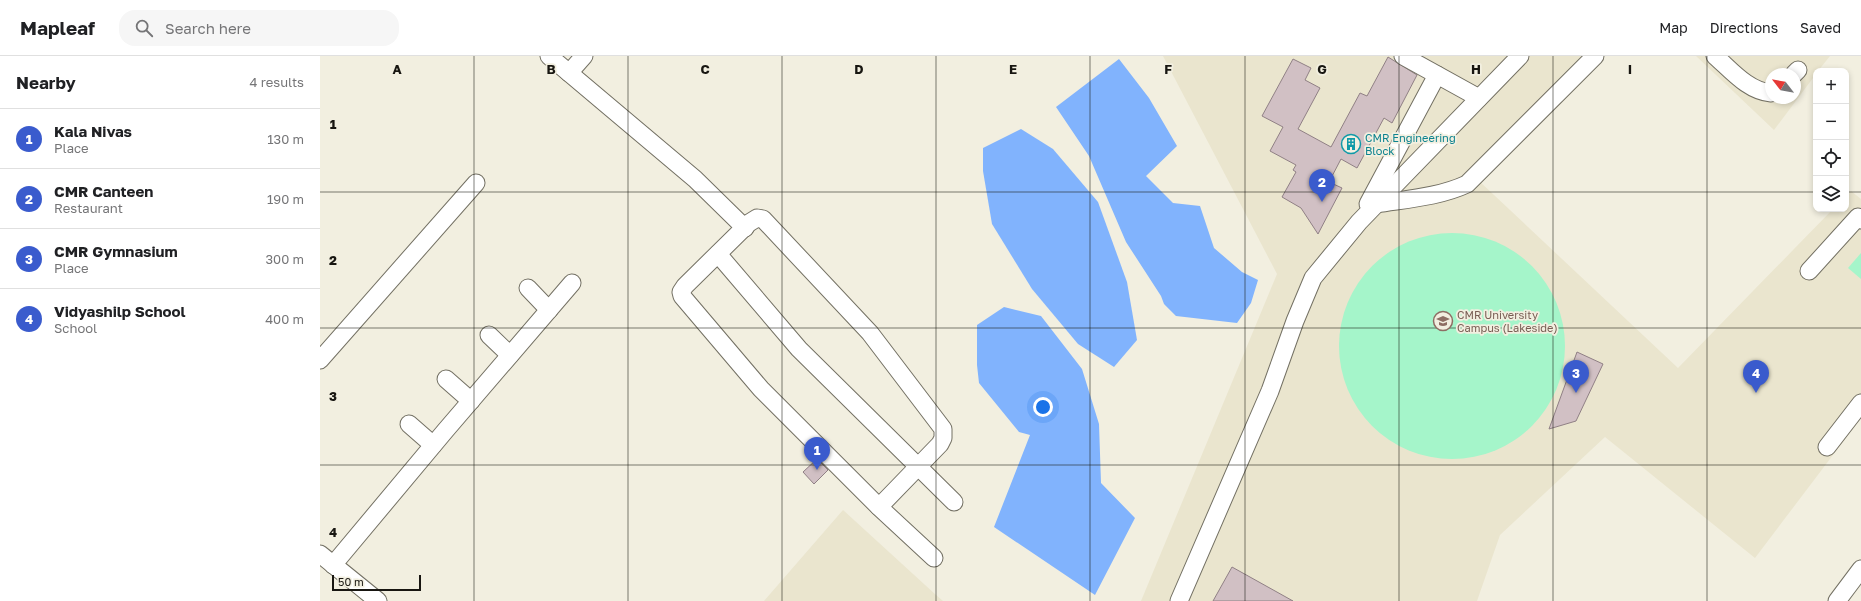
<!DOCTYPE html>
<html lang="en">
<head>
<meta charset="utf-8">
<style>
	body { margin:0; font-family:"Golos Text",sans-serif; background:#f6f6f6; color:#202124 }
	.controls { position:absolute; right:12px; top:12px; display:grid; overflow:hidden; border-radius:8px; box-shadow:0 2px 6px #0003 }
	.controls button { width:36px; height:36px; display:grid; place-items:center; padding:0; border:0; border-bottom:1px solid #e0e0e0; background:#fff; color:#202124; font:20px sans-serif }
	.compass { position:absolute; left:1445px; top:12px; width:36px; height:36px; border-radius:50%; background:#fff; box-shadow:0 2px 6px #0003; rotate:301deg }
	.scale { position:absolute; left:12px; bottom:10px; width:89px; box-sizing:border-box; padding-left:4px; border:2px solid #181611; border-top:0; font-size:11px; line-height:14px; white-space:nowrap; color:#181611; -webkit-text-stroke:3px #f2efe0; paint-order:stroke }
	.you { position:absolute; left:723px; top:351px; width:14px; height:14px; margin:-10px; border:3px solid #fff; border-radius:50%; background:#1a73e8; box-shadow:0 0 0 6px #1a73e833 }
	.badge { display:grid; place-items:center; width:26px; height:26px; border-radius:50%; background:#3a5bcd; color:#fff; font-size:13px; font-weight:700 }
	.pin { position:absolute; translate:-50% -33px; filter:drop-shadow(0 1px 2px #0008) }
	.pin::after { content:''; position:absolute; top:21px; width:14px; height:12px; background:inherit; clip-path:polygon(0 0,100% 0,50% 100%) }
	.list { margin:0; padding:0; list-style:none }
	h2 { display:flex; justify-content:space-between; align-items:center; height:52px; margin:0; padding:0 16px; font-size:17px }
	h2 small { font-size:13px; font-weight:400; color:#757577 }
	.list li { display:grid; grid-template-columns:26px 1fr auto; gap:12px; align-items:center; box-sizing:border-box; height:60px; padding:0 16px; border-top:1px solid #e0e0e0 }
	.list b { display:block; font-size:15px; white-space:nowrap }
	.list p { margin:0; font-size:13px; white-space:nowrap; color:#757577 }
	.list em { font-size:13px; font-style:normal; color:#757577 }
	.icon { flex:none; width:22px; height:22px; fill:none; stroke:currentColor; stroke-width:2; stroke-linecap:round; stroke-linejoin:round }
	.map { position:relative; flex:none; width:1541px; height:545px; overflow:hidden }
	header { display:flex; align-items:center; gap:24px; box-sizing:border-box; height:56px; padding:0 20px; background:#fff; border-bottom:1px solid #e0e0e0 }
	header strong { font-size:19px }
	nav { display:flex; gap:22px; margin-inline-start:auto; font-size:14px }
	.search { width:280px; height:36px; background:#f6f6f6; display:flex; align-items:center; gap:10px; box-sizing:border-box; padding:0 14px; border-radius:16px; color:#757577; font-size:15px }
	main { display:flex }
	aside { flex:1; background:#fff }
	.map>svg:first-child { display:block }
	.built { fill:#eae5ce; fill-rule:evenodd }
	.green { fill:#a5f5ca }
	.water { fill:#81b3fd }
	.building { fill:#d1c0c4; stroke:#908085 }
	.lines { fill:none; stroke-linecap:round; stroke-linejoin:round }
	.minor-casing { stroke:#737063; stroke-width:19 }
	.minor { stroke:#fff; stroke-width:17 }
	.grid { fill:none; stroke:#181611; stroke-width:1; stroke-opacity:0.55 }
	.labels { text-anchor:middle; stroke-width:3.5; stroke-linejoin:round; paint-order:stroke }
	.culture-label { font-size:11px; fill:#0d838f; stroke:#f2efe0; text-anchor:start }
	.education-label { font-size:11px; fill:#785e54; stroke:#f2efe0; text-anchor:start }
	.grid-label { font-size:13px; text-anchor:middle; font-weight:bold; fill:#181611; stroke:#f2efe0; stroke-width:3.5; stroke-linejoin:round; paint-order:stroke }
</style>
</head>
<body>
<header>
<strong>Mapleaf</strong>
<div class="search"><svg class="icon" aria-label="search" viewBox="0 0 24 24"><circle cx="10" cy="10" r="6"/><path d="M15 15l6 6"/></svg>Search here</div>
<nav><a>Map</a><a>Directions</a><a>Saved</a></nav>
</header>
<main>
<aside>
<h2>Nearby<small>4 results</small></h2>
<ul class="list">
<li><span class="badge">1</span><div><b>Kala Nivas</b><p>Place</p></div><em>130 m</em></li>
<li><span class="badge">2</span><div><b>CMR Canteen</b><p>Restaurant</p></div><em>190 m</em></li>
<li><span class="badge">3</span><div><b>CMR Gymnasium</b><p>Place</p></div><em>300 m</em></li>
<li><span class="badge">4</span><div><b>Vidyashilp School</b><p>School</p></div><em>400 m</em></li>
</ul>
</aside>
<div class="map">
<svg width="1541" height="545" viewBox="0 0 1541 545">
	<rect width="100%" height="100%" fill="#f2efe0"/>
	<g class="built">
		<polygon points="843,0 1284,0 1158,124 1358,312 1513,153 1526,153 1526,140 1531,135 1541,143 1541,362 1435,502 1285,381 1180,479 1157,545 821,545 957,218"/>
		<path d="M1376,0H1510L1498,15H1496V18L1454,74ZM1451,18H1475V42H1451Z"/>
		<polygon points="523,454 616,539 623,545 444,545"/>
	</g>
	<g class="green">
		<circle cx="1132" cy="290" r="113"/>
		<polygon points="1541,197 1541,223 1528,212"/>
	</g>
	<g class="water">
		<polygon points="799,3 829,42 857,90 826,120 853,147 880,150 894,192 922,216 938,224 931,247 917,267 856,260 844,248 841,240 806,186 769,100 736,51"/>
		<polygon points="701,73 733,93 778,146 807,226 817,284 794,311 758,288 712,233 672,168 663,115 663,92"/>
		<polygon points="684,251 721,260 762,313 779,368 781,427 815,462 775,539 674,471 710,379 699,376 659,327 657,309 657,269"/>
	</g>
	<g class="building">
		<polygon points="1068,1 1097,19 1072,67 1064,62 1037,112 1021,103 1009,126 1022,132 998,178 981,152 962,141 976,116 973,114 976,109 950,95 963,71 942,60 973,3 991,12 985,24 1000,32 978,73 1011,91 1040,37 1047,40"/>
		<polygon points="1257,296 1283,308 1256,365 1229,373"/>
		<polygon points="497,403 508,414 494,428 483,416"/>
		<polygon points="912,511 973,545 893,545"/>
	</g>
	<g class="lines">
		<defs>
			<g id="minor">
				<polyline points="229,0 375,123 425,172"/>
				<polyline points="1083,0 1159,42"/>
				<path d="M1395,0C1411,14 1428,35 1451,37"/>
				<polyline points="249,17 264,0"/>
				<polyline points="1474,18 1478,14"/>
				<polyline points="1048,148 1117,19"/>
				<path d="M1056,148C1087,143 1119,141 1147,128L1275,0"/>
				<polygon points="437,162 443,163 550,277 623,373 623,382 620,388 559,451 441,333 362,240 361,236 365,230 429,167"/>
				<polyline points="398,198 479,293 634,446"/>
				<polyline points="1489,215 1538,161 1541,164"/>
				<polyline points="208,232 229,254"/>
				<polyline points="169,279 190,299"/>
				<polyline points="0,304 156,127"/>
				<polyline points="126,323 151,345"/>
				<polyline points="89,368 113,389"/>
				<polyline points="1507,391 1541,347"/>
				<polyline points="559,451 614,502"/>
				<polyline points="0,498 58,545"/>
				<polyline points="13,509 125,375 252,227"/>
				<polyline points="859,545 950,335 975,265 993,222 1039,166 1200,0"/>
				<polyline points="1517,545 1541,513"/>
			</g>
		</defs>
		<use href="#minor" class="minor-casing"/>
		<use href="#minor" class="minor"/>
	</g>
	<path class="grid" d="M154,0V545M308,0V545M462,0V545M616,0V545M770,0V545M925,0V545M1079,0V545M1233,0V545M1387,0V545M0,136H1496M1526,136H1541M0,272H1541M0,409H1541"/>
	<defs>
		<symbol id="building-ring" viewBox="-11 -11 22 22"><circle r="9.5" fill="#f2efe0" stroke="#0f9aa8" stroke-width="1.5"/><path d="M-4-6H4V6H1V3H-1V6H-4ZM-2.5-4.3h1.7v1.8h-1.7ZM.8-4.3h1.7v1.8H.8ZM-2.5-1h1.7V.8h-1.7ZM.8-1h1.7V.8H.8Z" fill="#0f9aa8"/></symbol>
		<symbol id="university-ring" viewBox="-11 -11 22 22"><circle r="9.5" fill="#f2efe0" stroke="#8d6e63" stroke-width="1.5"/><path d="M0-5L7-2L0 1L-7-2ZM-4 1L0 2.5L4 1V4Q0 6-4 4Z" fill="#8d6e63"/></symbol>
	</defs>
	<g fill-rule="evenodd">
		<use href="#building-ring" x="1020" y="77" width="22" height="22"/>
		<use href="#university-ring" x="1112" y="254" width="22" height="22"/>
	</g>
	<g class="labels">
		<g class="culture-label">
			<text x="1045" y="86">CMR Engineering<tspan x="1045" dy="13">Block</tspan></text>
		</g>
		<g class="education-label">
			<text x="1137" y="263">CMR University<tspan x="1137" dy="13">Campus (Lakeside)</tspan></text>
		</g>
	</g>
	<g class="grid-label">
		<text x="77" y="18">A</text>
		<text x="231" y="18">B</text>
		<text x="385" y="18">C</text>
		<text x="539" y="18">D</text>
		<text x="693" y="18">E</text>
		<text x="848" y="18">F</text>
		<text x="1002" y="18">G</text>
		<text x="1156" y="18">H</text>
		<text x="1310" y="18">I</text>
		<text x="13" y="73">1</text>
		<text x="13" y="209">2</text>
		<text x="13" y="345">3</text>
		<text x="13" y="481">4</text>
	</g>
</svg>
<div class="controls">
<button>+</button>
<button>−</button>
<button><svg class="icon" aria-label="locate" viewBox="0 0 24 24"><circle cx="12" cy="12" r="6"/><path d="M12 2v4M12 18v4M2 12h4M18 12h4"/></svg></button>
<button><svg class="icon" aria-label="layers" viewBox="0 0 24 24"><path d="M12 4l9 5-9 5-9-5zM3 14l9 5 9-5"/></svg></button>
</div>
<svg class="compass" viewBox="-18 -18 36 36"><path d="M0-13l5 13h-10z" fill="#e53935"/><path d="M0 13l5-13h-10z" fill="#757577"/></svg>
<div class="scale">50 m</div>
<div class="you"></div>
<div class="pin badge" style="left:497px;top:414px">1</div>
<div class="pin badge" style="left:1002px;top:146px">2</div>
<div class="pin badge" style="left:1256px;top:337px">3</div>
<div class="pin badge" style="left:1436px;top:337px">4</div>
</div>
</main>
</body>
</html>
